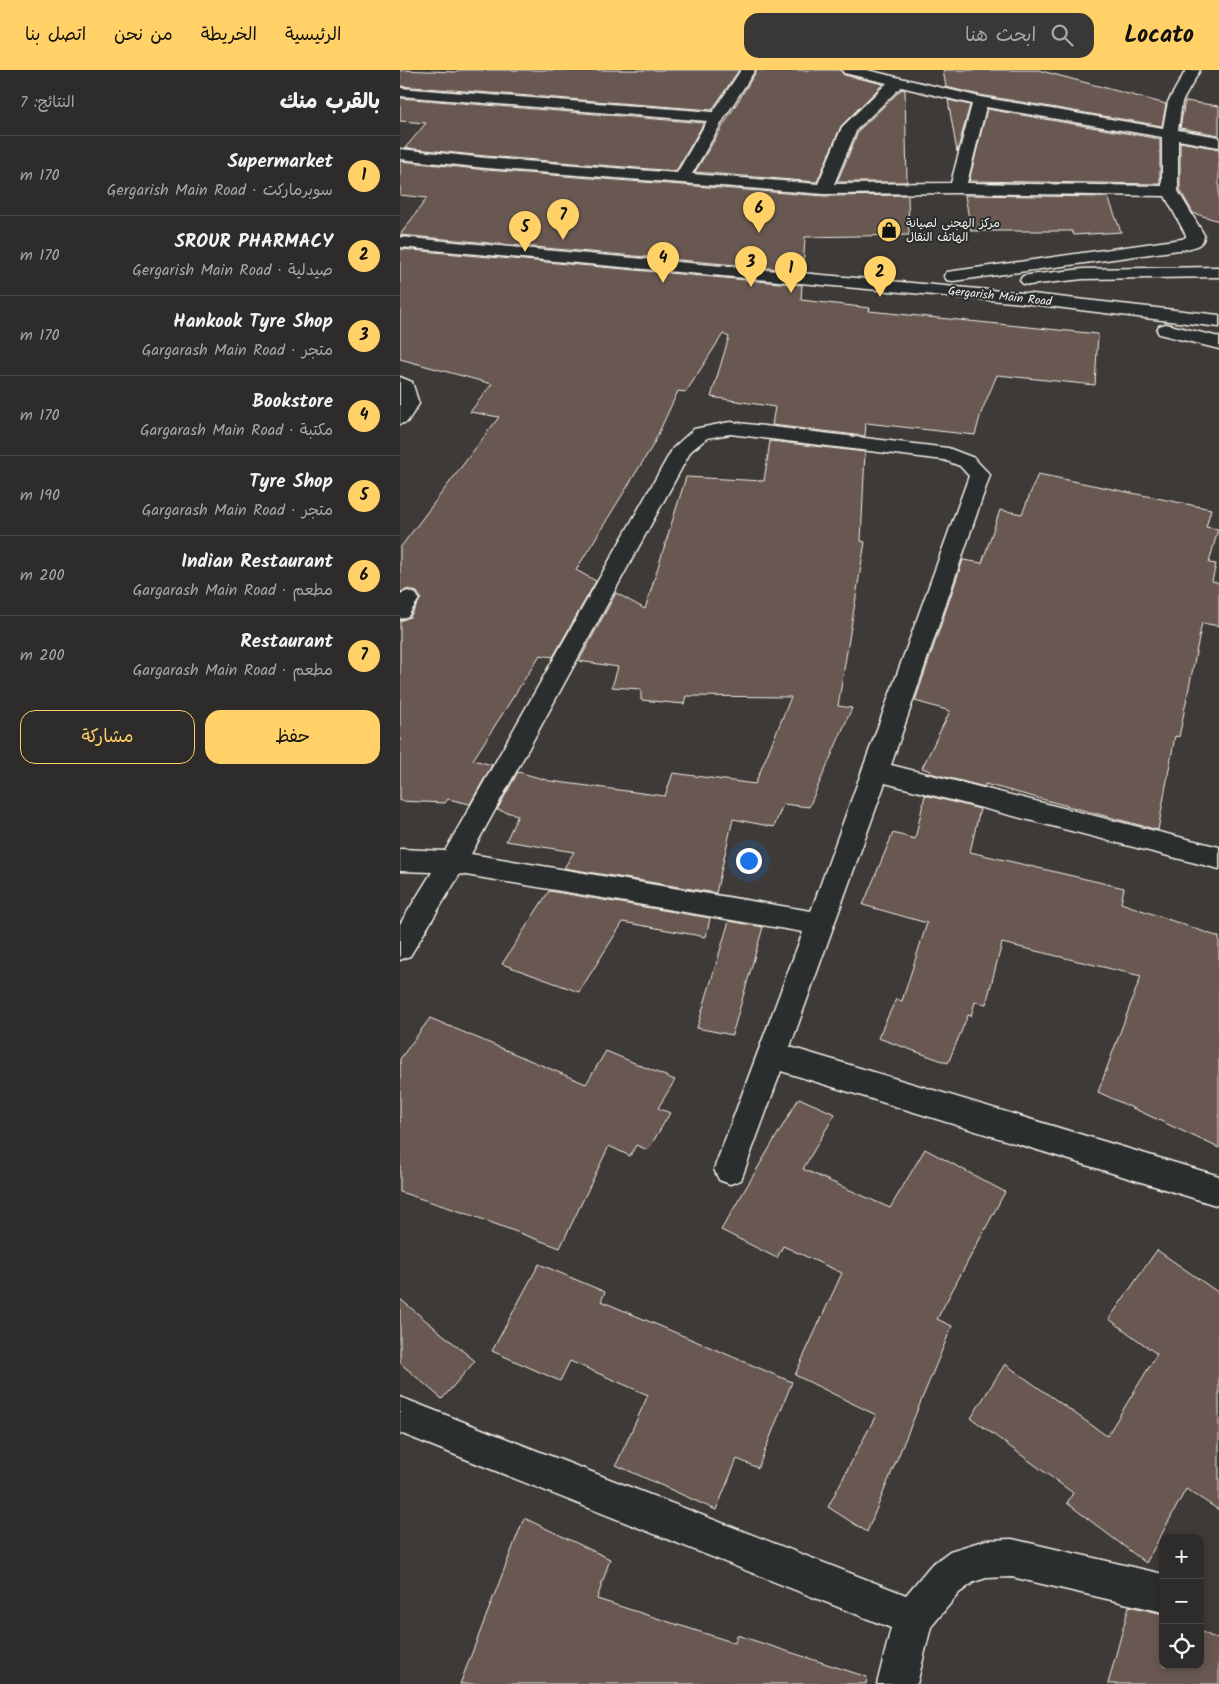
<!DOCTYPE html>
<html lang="ar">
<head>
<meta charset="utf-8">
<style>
	body { margin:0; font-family:Kalam,"Playpen Sans Arabic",sans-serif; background:#3a3836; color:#f1f3f6; direction:rtl }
	.controls { position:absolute; right:15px; bottom:15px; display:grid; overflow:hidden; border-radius:10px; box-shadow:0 2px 8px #0003 }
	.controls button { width:45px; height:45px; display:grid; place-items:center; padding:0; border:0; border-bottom:1px solid #494847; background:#2e2c2a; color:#f1f3f6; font:25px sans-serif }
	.you { position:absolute; left:348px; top:790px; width:18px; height:18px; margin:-12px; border:4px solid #fff; border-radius:50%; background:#1a73e8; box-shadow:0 0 0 8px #1a73e833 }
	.badge { display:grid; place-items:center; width:32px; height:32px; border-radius:50%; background:#ffd166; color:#111; font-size:16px; font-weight:700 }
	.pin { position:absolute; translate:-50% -41px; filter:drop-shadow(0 1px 2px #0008) }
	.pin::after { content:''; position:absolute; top:26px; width:18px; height:15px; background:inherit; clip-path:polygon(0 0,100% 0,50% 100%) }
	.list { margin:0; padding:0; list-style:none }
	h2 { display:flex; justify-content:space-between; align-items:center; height:65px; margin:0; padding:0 20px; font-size:21px }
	h2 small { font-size:16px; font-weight:400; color:#a7a7a8 }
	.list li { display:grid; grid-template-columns:32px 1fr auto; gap:15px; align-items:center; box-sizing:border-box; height:80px; padding:0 20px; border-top:1px solid #494847 }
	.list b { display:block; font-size:19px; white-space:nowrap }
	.list p { margin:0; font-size:16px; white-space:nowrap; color:#a7a7a8 }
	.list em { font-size:16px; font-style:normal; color:#a7a7a8 }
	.actions { display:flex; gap:10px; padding:15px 20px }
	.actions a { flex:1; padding:11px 0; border:1px solid #ffd166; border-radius:15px; text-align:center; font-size:18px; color:#ffd166 }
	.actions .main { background:#ffd166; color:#111 }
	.icon { flex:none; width:28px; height:28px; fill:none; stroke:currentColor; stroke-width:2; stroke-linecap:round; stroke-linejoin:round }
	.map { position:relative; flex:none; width:819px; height:1614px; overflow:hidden; direction:ltr }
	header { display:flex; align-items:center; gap:30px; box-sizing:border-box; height:70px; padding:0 25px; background:#ffd166; color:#111 }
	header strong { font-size:24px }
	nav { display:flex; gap:28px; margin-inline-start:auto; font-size:18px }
	.search { width:350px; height:45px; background:#3a3836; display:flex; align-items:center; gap:12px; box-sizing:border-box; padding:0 18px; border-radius:15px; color:#a7a7a8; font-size:19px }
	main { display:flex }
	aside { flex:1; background:#2e2c2a }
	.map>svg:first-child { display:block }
	.building { fill:#685851; stroke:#f4f1e8 }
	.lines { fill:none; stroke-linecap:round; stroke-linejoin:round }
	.street-casing { stroke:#f4f1e8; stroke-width:3 }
	.primary-casing { stroke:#f4f1e8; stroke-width:3 }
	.street { fill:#2a2d2e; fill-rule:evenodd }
	.primary { fill:#2a2d2e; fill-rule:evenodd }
	.labels { text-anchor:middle; stroke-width:4; stroke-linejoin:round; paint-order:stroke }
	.far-poi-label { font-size:12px; fill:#f4f1e8; stroke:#2a2d2e; text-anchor:start }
	.far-street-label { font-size:12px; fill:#f4f1e8; stroke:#2a2d2e }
</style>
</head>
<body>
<header>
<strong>Locato</strong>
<div class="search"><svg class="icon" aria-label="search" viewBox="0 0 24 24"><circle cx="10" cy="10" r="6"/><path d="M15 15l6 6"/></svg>ابحث هنا</div>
<nav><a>الرئيسية</a><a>الخريطة</a><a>من نحن</a><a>اتصل بنا</a></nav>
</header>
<main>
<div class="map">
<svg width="819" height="1614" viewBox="0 0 819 1614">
	<rect width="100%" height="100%" fill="#3d3a38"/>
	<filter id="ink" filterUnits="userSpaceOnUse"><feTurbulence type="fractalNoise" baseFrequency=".02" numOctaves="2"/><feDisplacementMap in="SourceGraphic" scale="10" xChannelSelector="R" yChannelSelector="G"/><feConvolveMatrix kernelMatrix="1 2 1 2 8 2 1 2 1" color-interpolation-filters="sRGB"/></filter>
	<g filter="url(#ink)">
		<g class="building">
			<polygon points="0,0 56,2 58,0 339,0 312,40 0,16"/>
			<polygon points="357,0 440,0 444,5 483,14 441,56 417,112 295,102"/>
			<polygon points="543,0 638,0 766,34 762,56 580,25 546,17"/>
			<polygon points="502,19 505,20 507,112 437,112 459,60"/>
			<polygon points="0,28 304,53 276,101 86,86 5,78 26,53 0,51"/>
			<polygon points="548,30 570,35 557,82"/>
			<polygon points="785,31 819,36 819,65 780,58"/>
			<polygon points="587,39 760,69 760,114 569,111"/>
			<polygon points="780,72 819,79 819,151 793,143 780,120"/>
			<polygon points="0,91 86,100 424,126 508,125 509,165 405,167 403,201 0,165 27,128 0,125"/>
			<polygon points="565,125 708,127 721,162 674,165 672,161 571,161"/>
			<polygon points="0,179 402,215 401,230 470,238 469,241 698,264 695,315 597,305 581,343 575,365 466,353 465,366 372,355 375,337 311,327 329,267 323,264 286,322 278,321 253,375 176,500 196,511 153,587 140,585 73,690 92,695 70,734 48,729 45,733 0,731 0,551 10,547 21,528 17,522 9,519 0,522 0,478 99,347 70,342 92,314 0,289"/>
			<polygon points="370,371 465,382 461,471 465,472 438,636 452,638 409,737 383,734 374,757 333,749 316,823 164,798 174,782 106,771 118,745 97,740 118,702 150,711 265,726 273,703 355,714 391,627 286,626 284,634 241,630 241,619 212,617 218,597 179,591 216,523 245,539 286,407 364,411"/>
			<polygon points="638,404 811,439 806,457 818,459 809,493 816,494 812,511 819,513 819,556 802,553 779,667 775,666 758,760 585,714 585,717 530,703 531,701 522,698 550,641 515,631 563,490 582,493 600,440 622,444"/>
			<polygon points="525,725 580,739 570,782 724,818 721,833 819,867 819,1078 698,1022 741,906 602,873 586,934 575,932 571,946 568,945 548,993 478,968 496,929 502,931 527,853 463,835 493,763 515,769"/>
			<polygon points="149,821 310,848 306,867 223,852 179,922 102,894"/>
			<polygon points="329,851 363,857 332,965 297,958"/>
			<polygon points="30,948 186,1014 206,981 275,1010 258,1038 270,1043 248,1080 236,1075 230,1086 209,1076 160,1178 68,1144 0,1122 0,989"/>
			<polygon points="399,1028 435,1044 403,1099 490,1138 525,1079 605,1122 537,1249 552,1256 467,1462 428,1437 476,1345 395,1305 442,1203 383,1176 377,1188 321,1160"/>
			<polygon points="757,1180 819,1223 819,1440 786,1419 746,1493 667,1433 673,1423 571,1348 605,1294 707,1366 757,1284 709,1249"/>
			<polygon points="139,1194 205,1222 201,1231 392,1312 358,1398 337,1389 316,1440 216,1395 248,1325 170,1291 160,1311 92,1281"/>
			<polygon points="0,1229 75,1291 42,1329 0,1293"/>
			<polygon points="124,1448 210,1489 197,1529 335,1573 337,1565 467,1607 466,1614 60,1614"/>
			<polygon points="729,1536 763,1544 763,1595 800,1595 800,1561 819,1570 819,1614 708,1614"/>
		</g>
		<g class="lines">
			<defs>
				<g id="street">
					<path d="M341,0H355L325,47L292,104L418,114L442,57L487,13L444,3L442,0H467L580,27L763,58L768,32L786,0H800L782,32L778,60L819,67V77L778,70V121L804,165C804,175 795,177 786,179L553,211L547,210L544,206L547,202L782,169L786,167V165L765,126L558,123L424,124L86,98L0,89V79L86,88L277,103L307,51L0,26V18L313,42ZM501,17L572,34L551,113L434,114L457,59ZM586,37L762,67V116L567,113Z"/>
					<polygon points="0,307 12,312 19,334 7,352 0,354"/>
					<path d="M330,352L548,378L574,388L590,405L491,695L819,777V799L485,713L390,977L819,1106V1136L381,1001L341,1110L330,1114L319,1110L314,1099L403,862L60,804L10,886L0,890V854L32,802L0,801V779L45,781L273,378L294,359ZM330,364L544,390L560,396L569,406L411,841L71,784L291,381L307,368Z"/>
					<polygon points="8,521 16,524 19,529 8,546 0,549 0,524"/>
					<polygon points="0,1327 506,1525 531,1495 550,1481 586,1470 612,1469 763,1504 763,1542 612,1507 586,1508 574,1512 559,1523 531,1557 517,1614 477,1614 491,1558 0,1363"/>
				</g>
				<g id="primary">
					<polygon points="0,167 623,223 819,245 819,257 623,233 0,177"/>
					<polygon points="819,197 819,207 683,209 629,215 623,214 620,210 623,206 629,205 683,199"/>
					<polygon points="766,254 819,267 819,279 759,264 757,260 759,256"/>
				</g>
			</defs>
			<use href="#street" class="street-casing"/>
			<use href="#primary" class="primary-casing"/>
			<use href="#street" class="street"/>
			<use href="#primary" class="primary"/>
		</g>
	</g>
	<defs>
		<symbol id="shop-disc" viewBox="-11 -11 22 22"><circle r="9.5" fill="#ffd166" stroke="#2a2d2e"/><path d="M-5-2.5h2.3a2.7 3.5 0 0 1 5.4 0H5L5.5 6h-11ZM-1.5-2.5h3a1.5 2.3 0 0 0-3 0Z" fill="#111"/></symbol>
	</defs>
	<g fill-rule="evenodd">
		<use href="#shop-disc" x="475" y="146" width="28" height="28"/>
	</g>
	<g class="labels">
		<g class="far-poi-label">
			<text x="506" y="157">مركز الهجني لصيانة<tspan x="506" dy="14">الهاتف النقال</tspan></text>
		</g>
		<g class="far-street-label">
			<text transform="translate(600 226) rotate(6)" y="4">Gergarish Main Road</text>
		</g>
	</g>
</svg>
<div class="controls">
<button>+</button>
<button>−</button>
<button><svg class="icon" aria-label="locate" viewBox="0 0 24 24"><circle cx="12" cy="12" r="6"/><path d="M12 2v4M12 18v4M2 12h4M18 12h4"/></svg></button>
</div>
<div class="you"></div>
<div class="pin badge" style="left:391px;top:223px">1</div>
<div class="pin badge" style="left:480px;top:227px">2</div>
<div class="pin badge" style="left:351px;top:217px">3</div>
<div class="pin badge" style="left:263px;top:213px">4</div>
<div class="pin badge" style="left:125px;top:182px">5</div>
<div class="pin badge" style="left:359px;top:163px">6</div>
<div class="pin badge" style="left:163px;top:170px">7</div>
</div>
<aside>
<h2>بالقرب منك<small>النتائج: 7</small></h2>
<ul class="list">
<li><span class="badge">1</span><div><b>Supermarket</b><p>سوبرماركت · Gergarish Main Road</p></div><em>170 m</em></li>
<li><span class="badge">2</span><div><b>SROUR PHARMACY</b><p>صيدلية · Gergarish Main Road</p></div><em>170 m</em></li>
<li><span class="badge">3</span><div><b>Hankook Tyre Shop</b><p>متجر · Gargarash Main Road</p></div><em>170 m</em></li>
<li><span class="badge">4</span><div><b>Bookstore</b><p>مكتبة · Gargarash Main Road</p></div><em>170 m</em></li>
<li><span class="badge">5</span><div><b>Tyre Shop</b><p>متجر · Gargarash Main Road</p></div><em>190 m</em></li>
<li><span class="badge">6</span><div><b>Indian Restaurant</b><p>مطعم · Gargarash Main Road</p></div><em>200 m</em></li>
<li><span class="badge">7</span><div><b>Restaurant</b><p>مطعم · Gargarash Main Road</p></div><em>200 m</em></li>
</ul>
<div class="actions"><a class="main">حفظ</a><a>مشاركة</a></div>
</aside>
</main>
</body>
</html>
